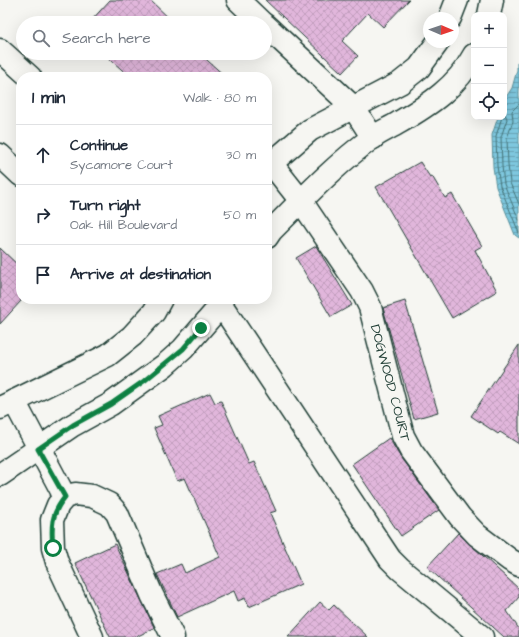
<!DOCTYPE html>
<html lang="en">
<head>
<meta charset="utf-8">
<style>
	body { margin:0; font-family:"Architects Daughter",sans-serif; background:#f2f2f3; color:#1f2937 }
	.controls { position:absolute; right:12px; top:12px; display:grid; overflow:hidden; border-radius:8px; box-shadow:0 4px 16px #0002 }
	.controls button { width:36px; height:36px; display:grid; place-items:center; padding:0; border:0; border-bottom:1px solid #e0e1e3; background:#fff; color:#1f2937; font:20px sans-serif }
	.compass { position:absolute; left:423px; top:12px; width:36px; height:36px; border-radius:50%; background:#fff; box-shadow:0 4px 16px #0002; rotate:92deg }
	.stop { position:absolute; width:12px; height:12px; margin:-9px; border:3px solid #0b8043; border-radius:50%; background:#fff }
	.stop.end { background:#0b8043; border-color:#fff; box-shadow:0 1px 4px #0008 }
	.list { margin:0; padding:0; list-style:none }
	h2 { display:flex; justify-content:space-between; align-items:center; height:52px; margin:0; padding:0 16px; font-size:17px }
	h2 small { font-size:13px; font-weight:400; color:#747a83 }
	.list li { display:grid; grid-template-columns:26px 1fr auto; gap:12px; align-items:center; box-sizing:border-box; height:60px; padding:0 16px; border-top:1px solid #e0e1e3 }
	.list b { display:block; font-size:15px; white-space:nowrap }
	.list p { margin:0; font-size:13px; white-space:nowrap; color:#747a83 }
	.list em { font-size:13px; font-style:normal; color:#747a83 }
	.icon { flex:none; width:22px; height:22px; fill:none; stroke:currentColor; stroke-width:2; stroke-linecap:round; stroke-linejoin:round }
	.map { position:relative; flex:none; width:519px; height:637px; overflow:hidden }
	.search { position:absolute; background:#fff; box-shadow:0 4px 16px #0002; left:16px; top:16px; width:256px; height:44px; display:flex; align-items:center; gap:10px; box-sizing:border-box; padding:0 14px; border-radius:22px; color:#747a83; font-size:15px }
	.panel { position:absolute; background:#fff; box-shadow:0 4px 16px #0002; left:16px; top:72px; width:256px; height:232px; border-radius:16px }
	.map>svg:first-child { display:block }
	.water { fill:url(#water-rules); stroke:#58909a }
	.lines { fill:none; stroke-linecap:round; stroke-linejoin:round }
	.shore { stroke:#457478; stroke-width:1 }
	.building { fill:url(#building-cross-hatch); stroke:#1f3d34 }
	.street-casing { stroke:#1f3d34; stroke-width:25 }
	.street { stroke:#f6f6f2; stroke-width:22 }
	.route { stroke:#0b8043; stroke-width:5 }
	.labels { text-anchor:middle; stroke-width:3; stroke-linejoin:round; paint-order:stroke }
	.street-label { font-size:14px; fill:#1f3d34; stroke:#f6f6f2 }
</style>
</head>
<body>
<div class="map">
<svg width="519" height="637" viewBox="0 0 519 637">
	<defs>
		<pattern id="water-rules" width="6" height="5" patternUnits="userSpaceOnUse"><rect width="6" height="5" fill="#7ec7de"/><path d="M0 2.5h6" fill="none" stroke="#67a3b5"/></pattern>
		<pattern id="building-cross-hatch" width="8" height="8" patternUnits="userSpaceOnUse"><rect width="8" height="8" fill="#e1b6db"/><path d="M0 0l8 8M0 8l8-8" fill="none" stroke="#c19dbd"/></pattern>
	</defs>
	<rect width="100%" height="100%" fill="#f6f6f2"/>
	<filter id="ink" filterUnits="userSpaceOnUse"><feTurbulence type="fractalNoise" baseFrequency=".025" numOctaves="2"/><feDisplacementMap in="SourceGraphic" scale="8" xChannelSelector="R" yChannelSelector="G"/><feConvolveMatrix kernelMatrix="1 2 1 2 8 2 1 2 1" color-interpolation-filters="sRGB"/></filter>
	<g filter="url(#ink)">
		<polygon class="water" points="517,62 519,63 519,238 515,235 496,187 493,167 492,135 498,117 504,117 504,100 512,88 517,70"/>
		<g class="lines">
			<g class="shore">
				<polyline points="519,104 512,111 513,121 507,138 508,165 510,183 519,204"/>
				<polyline points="504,111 507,119 501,137 502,166 504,184 519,220"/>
				<polyline points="502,117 496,136 497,166 500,186 519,233"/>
			</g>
		</g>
		<g class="building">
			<polygon points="110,0 150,0 174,23 89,23"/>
			<polygon points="265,0 409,0 383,27 368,13 342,41 358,56 342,73"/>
			<polygon points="103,53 199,53 226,77 130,77"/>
			<polygon points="420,162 430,177 432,176 445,198 452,194 482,246 475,250 497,291 452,318 376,187"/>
			<polygon points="316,246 352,305 331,317 296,258"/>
			<polygon points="0,248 21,268 21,301 0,324"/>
			<polygon points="405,301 438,412 414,419 383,308"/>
			<polygon points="519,345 519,444 500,432 498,434 471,416"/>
			<polygon points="210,393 215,403 221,401 249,464 254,462 276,511 270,513 301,584 249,607 245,598 238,601 234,591 177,617 157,574 181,564 185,573 220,557 185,478 177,481 154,428 162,425 158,416"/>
			<polygon points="389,438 401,458 439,510 401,536 352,464"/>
			<polygon points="458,533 519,589 519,597 507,611 519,629 519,637 504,637 427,567"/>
			<polygon points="115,544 154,627 154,628 136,637 110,637 75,563"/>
			<polygon points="320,602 329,610 334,605 368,637 288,637"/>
		</g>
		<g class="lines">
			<defs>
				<g id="street">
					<polyline points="238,0 262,23"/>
					<polyline points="489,15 492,0"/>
					<polyline points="450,18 457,0"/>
					<polyline points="265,25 353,107 373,138"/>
					<polyline points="0,50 30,77"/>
					<polyline points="0,155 21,175"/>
					<polyline points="271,163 301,201 362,291 370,307 403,436 411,451 460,517 477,535 510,560 519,565"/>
					<polyline points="267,167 310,130 400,83 419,68 438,42"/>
					<path d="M267,237L271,231C303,199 335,165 372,138C380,132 390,128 398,123C429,105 457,87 474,55"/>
					<polyline points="220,303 390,559 400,569 482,637"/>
					<polyline points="14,401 65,497"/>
					<polyline points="0,408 108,355 132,336 154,312 161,299"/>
					<polyline points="0,475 73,425 111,404 165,365 183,349 215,312 223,299"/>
					<polyline points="92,637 57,562 53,548 52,520 58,505 65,497 75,494 92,496 109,504 117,513 152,595 173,637"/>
				</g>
			</defs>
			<use href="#street" class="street-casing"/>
			<use href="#street" class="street"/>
		</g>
	</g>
	<g class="lines" filter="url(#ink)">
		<path class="route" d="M53,548C51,527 51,514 65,497L38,449L73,425L111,404L144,381L183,349L201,328"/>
	</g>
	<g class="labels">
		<g class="street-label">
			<text transform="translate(391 383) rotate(75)" y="5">DOGWOOD COURT</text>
		</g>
	</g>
</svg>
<div class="controls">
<button>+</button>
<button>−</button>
<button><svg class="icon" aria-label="locate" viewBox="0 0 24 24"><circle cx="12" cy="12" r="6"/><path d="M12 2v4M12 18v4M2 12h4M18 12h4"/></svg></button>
</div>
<svg class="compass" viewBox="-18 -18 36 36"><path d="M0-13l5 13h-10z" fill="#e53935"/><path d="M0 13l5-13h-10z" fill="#747a83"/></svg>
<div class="stop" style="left:53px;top:548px"></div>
<div class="stop end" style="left:201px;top:328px"></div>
<div class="search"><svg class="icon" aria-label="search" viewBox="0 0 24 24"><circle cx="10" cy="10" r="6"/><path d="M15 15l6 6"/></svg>Search here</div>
<section class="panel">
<h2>1 min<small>Walk · 80 m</small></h2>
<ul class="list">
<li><svg class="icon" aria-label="ahead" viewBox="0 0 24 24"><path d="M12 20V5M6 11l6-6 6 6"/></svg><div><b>Continue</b><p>Sycamore Court</p></div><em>30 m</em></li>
<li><svg class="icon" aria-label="right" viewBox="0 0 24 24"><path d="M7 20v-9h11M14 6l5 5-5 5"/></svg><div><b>Turn right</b><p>Oak Hill Boulevard</p></div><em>50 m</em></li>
<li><svg class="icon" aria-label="arrive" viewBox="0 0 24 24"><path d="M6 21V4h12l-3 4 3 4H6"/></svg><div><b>Arrive at destination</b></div></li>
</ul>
</section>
</div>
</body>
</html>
